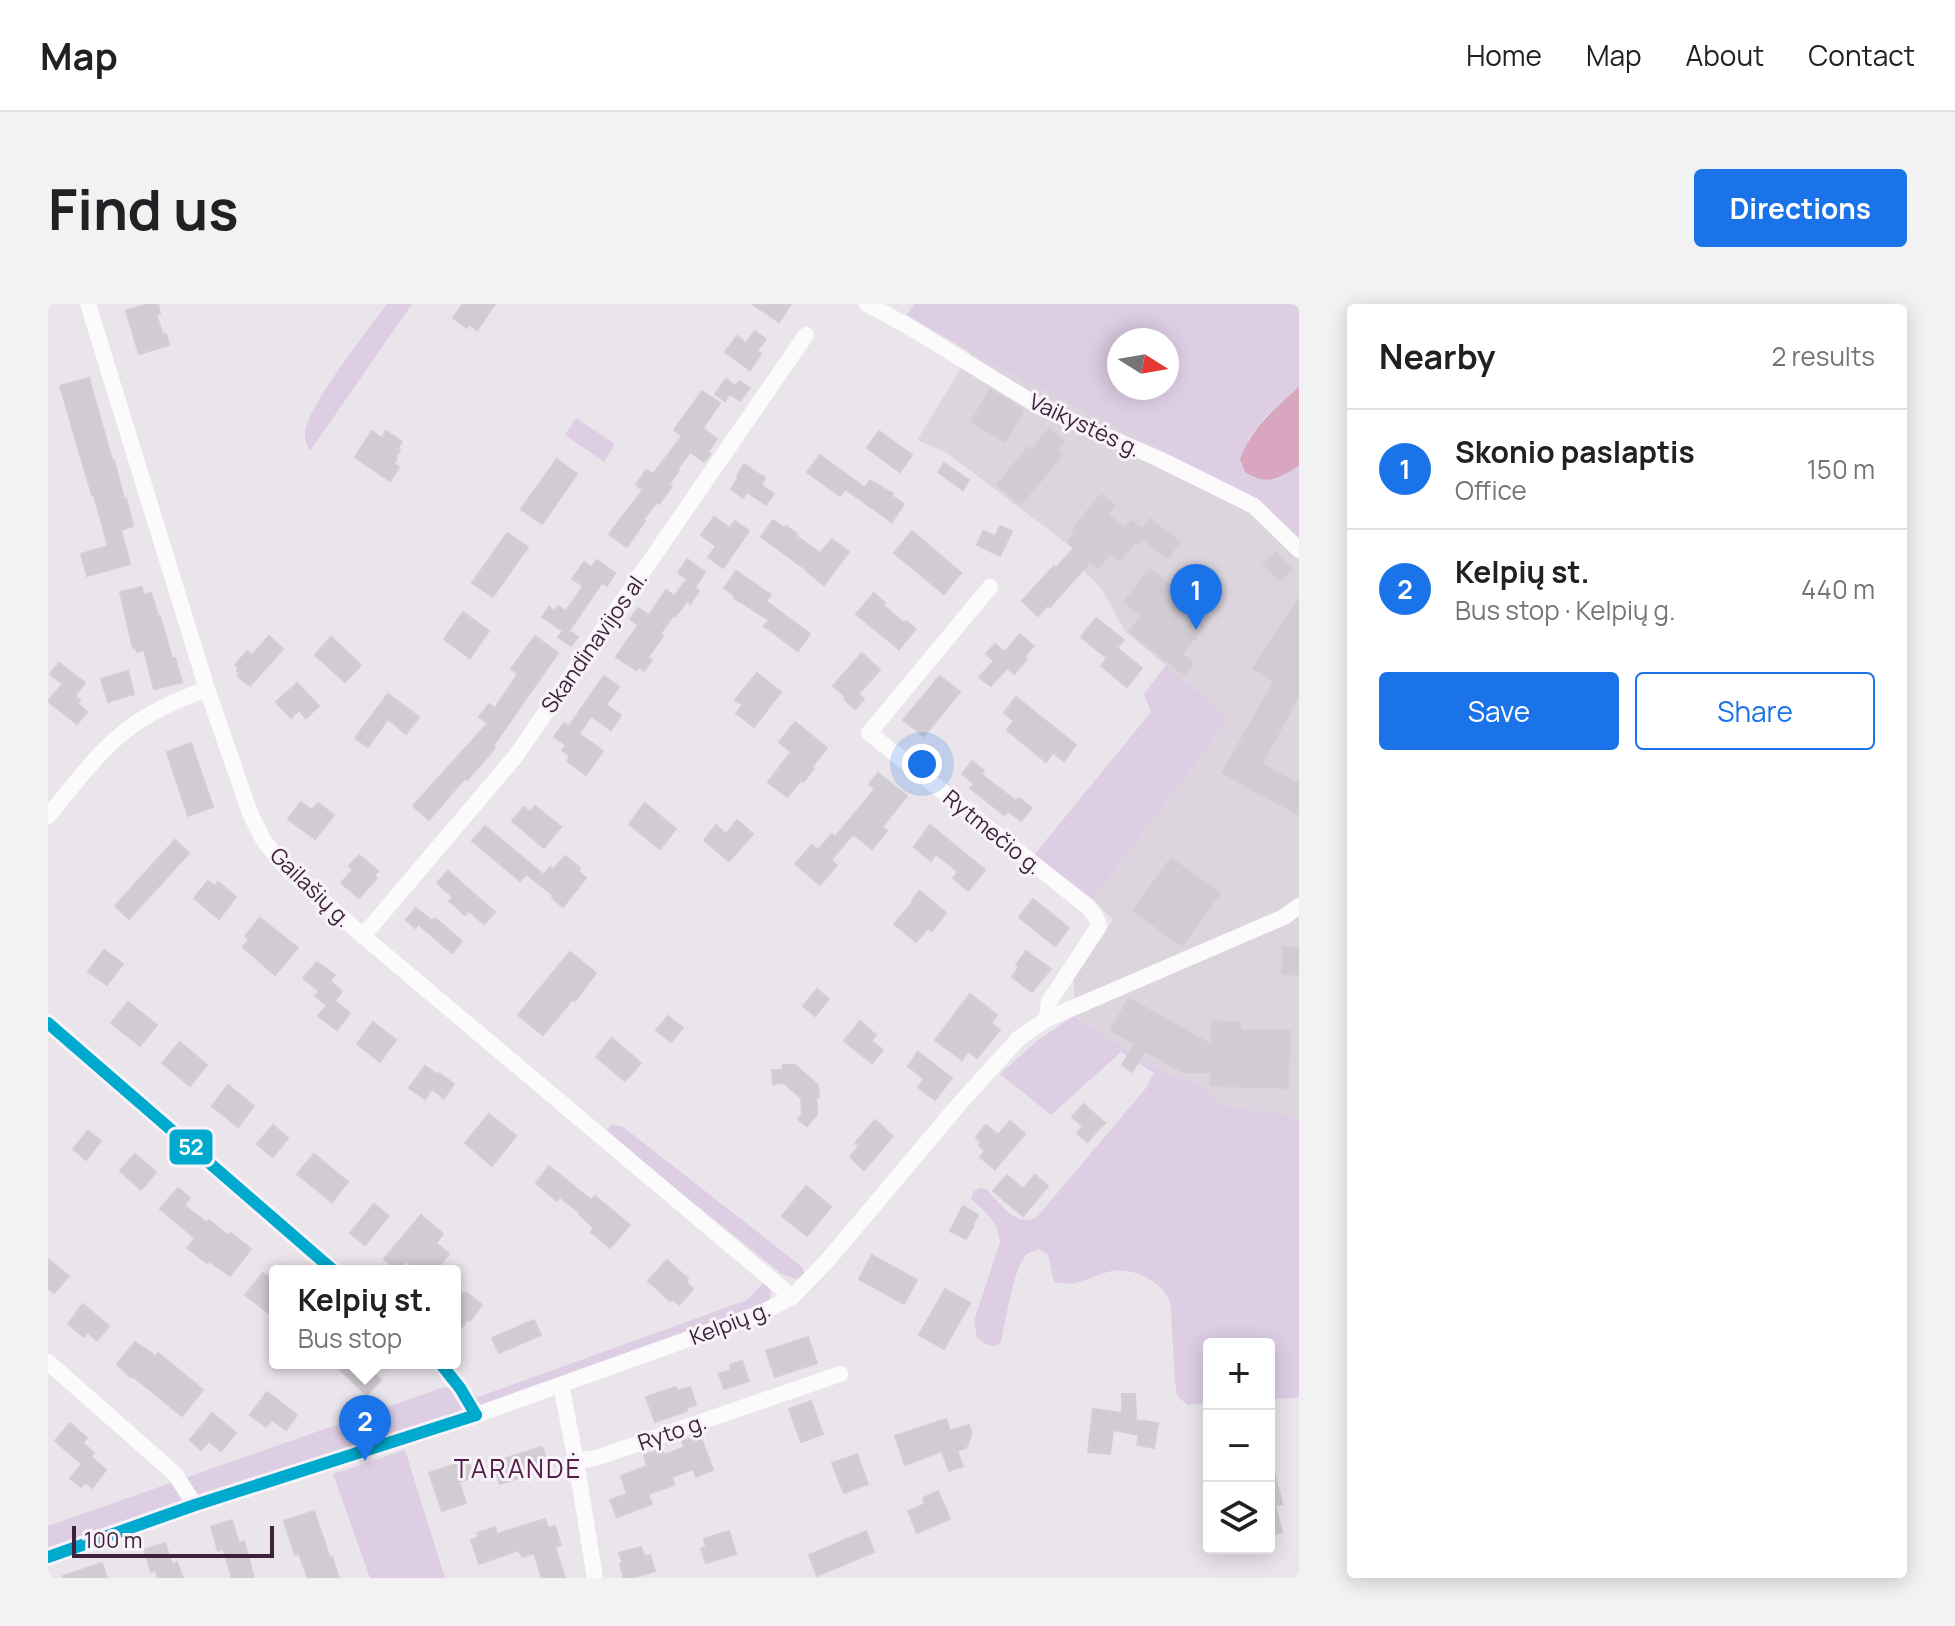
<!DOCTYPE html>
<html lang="en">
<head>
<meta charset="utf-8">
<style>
	body { margin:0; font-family:Manrope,sans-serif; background:#f2f2f2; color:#202124 }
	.controls { position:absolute; right:24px; bottom:24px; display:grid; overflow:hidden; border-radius:8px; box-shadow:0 4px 20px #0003 }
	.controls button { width:72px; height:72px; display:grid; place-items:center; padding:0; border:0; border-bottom:2px solid #e0e0e0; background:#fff; color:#202124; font:40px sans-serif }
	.compass { position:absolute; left:1059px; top:24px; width:72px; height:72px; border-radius:50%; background:#fff; box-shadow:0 4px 20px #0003; rotate:101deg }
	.scale { position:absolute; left:24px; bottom:20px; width:202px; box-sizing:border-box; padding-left:8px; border:4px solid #3e223b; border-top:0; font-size:22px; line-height:28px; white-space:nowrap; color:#3e223b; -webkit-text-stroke:6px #f8f3f9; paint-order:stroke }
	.you { position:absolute; left:874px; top:460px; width:28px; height:28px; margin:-20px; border:6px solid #fff; border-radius:50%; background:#1a73e8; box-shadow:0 0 0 12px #1a73e833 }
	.badge { display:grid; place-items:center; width:52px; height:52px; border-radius:50%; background:#1a73e8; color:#fff; font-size:26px; font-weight:700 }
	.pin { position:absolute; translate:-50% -66px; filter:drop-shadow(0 2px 4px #0008) }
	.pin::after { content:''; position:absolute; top:42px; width:28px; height:24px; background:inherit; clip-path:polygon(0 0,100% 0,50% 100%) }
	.popup { position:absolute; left:221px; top:961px; width:192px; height:104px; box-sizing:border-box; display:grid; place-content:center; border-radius:8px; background:#fff; filter:drop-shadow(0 2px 6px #0005); font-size:26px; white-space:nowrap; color:#757577 }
	.popup b { font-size:30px; color:#202124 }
	.popup::after { content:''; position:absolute; left:50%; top:100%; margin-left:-16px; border:16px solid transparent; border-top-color:#fff }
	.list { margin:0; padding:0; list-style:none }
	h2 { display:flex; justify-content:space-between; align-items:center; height:104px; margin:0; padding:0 32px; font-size:34px }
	h2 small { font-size:26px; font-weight:400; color:#757577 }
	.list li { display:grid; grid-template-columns:52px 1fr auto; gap:24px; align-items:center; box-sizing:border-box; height:120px; padding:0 32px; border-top:2px solid #e0e0e0 }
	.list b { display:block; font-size:30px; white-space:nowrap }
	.list p { margin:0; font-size:26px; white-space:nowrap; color:#757577 }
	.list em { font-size:26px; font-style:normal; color:#757577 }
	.actions { display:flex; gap:16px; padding:24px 32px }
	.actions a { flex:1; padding:18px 0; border:2px solid #1a73e8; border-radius:8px; text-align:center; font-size:28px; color:#1a73e8 }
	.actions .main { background:#1a73e8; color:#fff }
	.icon { flex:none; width:44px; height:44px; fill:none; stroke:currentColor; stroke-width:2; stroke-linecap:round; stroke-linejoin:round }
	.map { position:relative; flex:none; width:1251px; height:1274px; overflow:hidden; border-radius:8px }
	header { display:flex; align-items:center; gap:48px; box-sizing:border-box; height:112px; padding:0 40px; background:#fff; border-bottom:2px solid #e0e0e0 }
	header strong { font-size:38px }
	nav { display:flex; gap:44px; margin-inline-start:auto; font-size:28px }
	.intro { display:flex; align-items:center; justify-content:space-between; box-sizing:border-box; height:192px; padding:0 48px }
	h1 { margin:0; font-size:56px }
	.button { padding:20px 36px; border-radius:8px; background:#1a73e8; color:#fff; font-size:28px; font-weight:700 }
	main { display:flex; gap:48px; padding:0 48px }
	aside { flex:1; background:#fff; border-radius:8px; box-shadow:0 4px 20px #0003 }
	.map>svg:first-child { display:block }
	.built { fill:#ddd5de }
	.green { fill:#ddcee4; fill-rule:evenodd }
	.water { fill:#d8a6bf }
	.building { fill:#d1ccd2; stroke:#d3ced3; stroke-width:2 }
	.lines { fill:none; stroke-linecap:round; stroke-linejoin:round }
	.minor { stroke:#fcfbfc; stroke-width:16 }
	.bus-1-casing { stroke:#f8f3f9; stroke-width:18 }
	.bus-1 { stroke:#00a9ce; stroke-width:12 }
	.labels { text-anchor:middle; stroke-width:6; stroke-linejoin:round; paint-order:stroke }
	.street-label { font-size:22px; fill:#3e223b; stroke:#f8f3f9 }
	.quarter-label { font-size:26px; letter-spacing:2px; fill:#501e49; stroke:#f8f3f9 }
	.line-badge { stroke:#f8f3f9; stroke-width:3 }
	.badge-label { font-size:22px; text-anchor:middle; font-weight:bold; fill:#fff }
</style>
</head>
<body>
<header>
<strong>Map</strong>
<nav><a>Home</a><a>Map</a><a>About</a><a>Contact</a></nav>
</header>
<div class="intro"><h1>Find us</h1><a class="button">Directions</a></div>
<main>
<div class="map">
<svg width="1251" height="1274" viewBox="0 0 1251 1274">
	<rect width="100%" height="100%" fill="#eae5eb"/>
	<polygon class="built" points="923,48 1196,187 1251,232 1251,817 1233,809 1185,804 1172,798 1155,782 1141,776 1125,773 1026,712 1027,696 1025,676 1065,616 1045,595 1181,415 1077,327 1053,284 1026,257 1031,249 899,149 869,136"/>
	<g class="green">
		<path d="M339,0H364L262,147C259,141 256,135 257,129C259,103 321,24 339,0Z"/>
		<path d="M866,0H1251V83L1218,112L1200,135L1226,176L1251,162V232L1196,187L923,49L859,11ZM1071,36H1119V84H1071Z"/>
		<polygon points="528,114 567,140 556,158 517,131"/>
		<polygon points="1118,361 1181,415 1045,595 986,551 1103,408 1096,390"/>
		<path d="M1026,712L1125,773L1141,776L1155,782L1172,798L1185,804L1233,809L1251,817V1092L1248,1094L1221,1095V1040H1161V1099L1140,1101L1131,1094L1128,1087C1126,1066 1125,1045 1124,1024C1123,1016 1124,1006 1122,999C1115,976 1082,962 1060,968C1036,974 1033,983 1006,978L1000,951L991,945C986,947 983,947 979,950C965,963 958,1018 953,1038L947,1042L940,1041L929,1034L926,1017L952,938C951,918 937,908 923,895L926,887L932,884L938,885C952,899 968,925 989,913L1098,784L1106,769L1073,748L1003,811L952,770L990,736Z"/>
		<polygon points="563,820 575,823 753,962 757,970 750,976 734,970 558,829"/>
		<polygon points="717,977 723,985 722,995 719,1000 558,1060 0,1245 0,1222 396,1083 422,1086 430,1093 699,996"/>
		<polygon points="357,1146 397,1274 322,1274 285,1170"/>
	</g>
	<path class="water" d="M1251,83V162C1228,175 1221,182 1197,168L1192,155C1206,121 1224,107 1251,83Z"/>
	<g class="building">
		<polygon points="100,0 110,0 112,9 108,10 115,31 118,30 121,41 91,50 78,7"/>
		<polygon points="415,0 447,0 429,26 421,20 419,24 405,14"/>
		<polygon points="704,0 743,0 731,18"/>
		<polygon points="707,27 718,35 709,47 713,50 702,66 677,48 689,32 698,39"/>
		<polygon points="41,74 64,156 66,156 76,195 78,194 85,222 73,226 82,260 39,272 33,250 60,242 46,191 44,191 12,82"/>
		<polygon points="678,75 687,82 691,77 702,84 692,97 682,90 677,97 667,90"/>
		<polygon points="942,85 976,106 957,138 923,118"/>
		<polygon points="654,87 672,99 655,124 669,135 660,148 663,150 656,158 642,148 629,166 631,167 621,180 624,182 611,200 609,198 595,216 597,217 579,243 561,230 595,186 588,181 598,166 605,170 634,132 626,126"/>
		<polygon points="1001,125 1016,137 1009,146 1015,150 973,201 949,181 981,142 984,145"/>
		<polygon points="324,127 334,134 338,127 354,138 349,145 352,146 347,153 349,154 346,160 351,163 342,177 307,153"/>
		<polygon points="831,127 864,151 852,168 819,144"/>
		<polygon points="772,151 817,184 822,176 845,190 844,192 856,200 844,218 797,185 792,192 759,168"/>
		<polygon points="509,155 529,170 494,220 473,205"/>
		<polygon points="896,159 921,176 915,186 890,168"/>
		<polygon points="696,160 717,174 713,181 726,190 718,201 699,188 695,194 683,185 691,173 689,172"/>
		<polygon points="1053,190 1067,201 1060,210 1077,224 1083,217 1094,225 1102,215 1132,238 1120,254 1094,234 1089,240 1087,238 1072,257 1062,249 1050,264 1042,258 1002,303 1000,301 990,312 974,297 1006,262 1008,264 1026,244 1019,238 1027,228 1024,226"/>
		<polygon points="666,213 682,224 687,217 701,227 675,264 660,253 668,242 653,231"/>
		<polygon points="725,216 737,224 738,222 749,230 747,231 772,249 784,235 801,248 776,281 759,268 760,267 713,233"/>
		<polygon points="952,222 964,227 952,252 929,241 935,227 947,232"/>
		<polygon points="864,227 913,269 896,290 846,249"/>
		<polygon points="459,229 480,243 445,293 424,279"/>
		<polygon points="1228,249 1244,266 1231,277 1215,260"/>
		<polygon points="639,255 657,268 647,283 651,287 642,300 639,297 628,312 626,311 612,330 615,332 600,353 604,356 596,367 591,363 588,366 568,353 590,321 582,315 590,304 601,311 618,286 626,292 639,275 630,269"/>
		<polygon points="549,256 567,269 559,282 554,279 521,327 530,333 523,342 510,333 515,327 494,313 501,303 506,307 510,302 518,307 535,282 524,275 536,258 544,263"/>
		<polygon points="1102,265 1163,314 1134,350 1145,359 1136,371 1081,327 1094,312 1076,298"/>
		<polygon points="688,267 723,291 718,297 762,330 750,347 716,322 721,316 686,294 688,293 676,284"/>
		<polygon points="94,283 95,291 103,289 110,312 112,312 124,354 127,354 134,378 106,385 96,346 89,348 87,343 85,344 72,288"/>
		<polygon points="826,289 837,299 835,301 856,319 858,317 868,325 851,345 808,310"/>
		<polygon points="1251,294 1251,391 1214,460 1251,480 1251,511 1174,469 1226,377 1205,364"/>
		<polygon points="415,308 441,327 422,354 396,335"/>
		<polygon points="1048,314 1076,336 1069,344 1094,364 1079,383 1053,362 1059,354 1033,333"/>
		<polygon points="972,330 986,342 976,353 979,355 966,370 959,364 943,382 931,373 946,357 938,350 947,340 957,348"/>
		<polygon points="221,332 235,345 202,382 190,372 192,369 189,367 190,364 187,361 199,347 204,351"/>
		<polygon points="487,332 510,349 445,442 447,444 419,476 417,474 381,516 365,502 440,419 431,413 441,400 447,404 470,370 463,365"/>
		<polygon points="283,333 313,361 297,378 267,351"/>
		<polygon points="814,349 832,366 810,390 816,395 807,405 796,395 798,393 785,382"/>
		<polygon points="11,359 37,379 27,392 32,396 29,399 39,408 29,420 0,397 15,380 2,370"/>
		<polygon points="80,367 86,390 60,398 53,375"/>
		<polygon points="709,369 733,388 706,423 688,409 695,401 687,396"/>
		<polygon points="556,372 571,383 558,401 573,411 563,426 543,412 531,430 555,447 538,471 519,457 522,452 514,446 518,441 506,433 516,419 521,422"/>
		<polygon points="892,372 912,388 876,432 855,416"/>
		<polygon points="249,379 271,402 258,414 251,406 243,414 228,398"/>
		<polygon points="340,390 371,413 358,430 340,415 320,443 307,434"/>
		<polygon points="968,393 1028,441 1016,457 1005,449 998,458 959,426 966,417 956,409"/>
		<polygon points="747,418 779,444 764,463 766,465 755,478 753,476 739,493 720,478 743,448 731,438"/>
		<polygon points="143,439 165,503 140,512 119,448"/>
		<polygon points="924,457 936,467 933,470 968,497 971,494 984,504 973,517 960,507 956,511 922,484 926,480 914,470"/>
		<polygon points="830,469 859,492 834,523 839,527 824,545 805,530 783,556 789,561 772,581 747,560 764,541 770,546 784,530 787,533 827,485 821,480"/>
		<polygon points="253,498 264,506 270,499 286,511 267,535 240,515"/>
		<polygon points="597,499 628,525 612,545 581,520"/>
		<polygon points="487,502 513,523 496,544 464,517 476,503 482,508"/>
		<polygon points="689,516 705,530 681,557 656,536 668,521 678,530"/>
		<polygon points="882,521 937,566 920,587 905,574 910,568 888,550 883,557 866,543"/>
		<polygon points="437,522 496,571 502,563 505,566 517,552 532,564 530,567 538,574 515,603 504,594 506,592 478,570 472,577 424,537"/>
		<polygon points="127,536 141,549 81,615 67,602"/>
		<polygon points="311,551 330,567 326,571 329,574 311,594 293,579 305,566 301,562"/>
		<polygon points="1123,554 1172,589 1134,642 1085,607"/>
		<polygon points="400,567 447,608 436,620 421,607 417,611 401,597 405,593 389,579"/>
		<polygon points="160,577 167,582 170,578 188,593 171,615 146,594"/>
		<polygon points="872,587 898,609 884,627 880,624 868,638 846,620 866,597 864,596"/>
		<polygon points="985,595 1021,624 1007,642 971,613"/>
		<polygon points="368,604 384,617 387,614 414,637 404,649 370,620 367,624 358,616"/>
		<polygon points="212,614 250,644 227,671 195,643 201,635 197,632"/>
		<polygon points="1235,643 1251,644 1251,671 1234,670"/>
		<polygon points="56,646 75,660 59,681 40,668"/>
		<polygon points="978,647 1003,665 984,688 964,673 971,663 968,661"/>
		<polygon points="522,648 548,669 527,697 525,695 495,731 470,711"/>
		<polygon points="269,658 287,671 282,677 294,687 287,697 302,709 289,726 270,712 279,701 267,692 271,687 255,674"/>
		<polygon points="769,685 781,695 767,712 755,702"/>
		<polygon points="922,690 949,711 943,719 952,726 929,754 920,747 914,756 887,736"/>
		<polygon points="1081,694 1164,741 1164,717 1192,718 1192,726 1242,727 1240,784 1162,782 1163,768 1134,768 1097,747 1084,768 1074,761 1087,740 1062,726"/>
		<polygon points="80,698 109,721 92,742 63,719"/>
		<polygon points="620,712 635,724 623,738 608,726"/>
		<polygon points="812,717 828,731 823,737 835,746 824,759 796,737"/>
		<polygon points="325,718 348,736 332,758 309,740"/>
		<polygon points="564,734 593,759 577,777 548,753"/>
		<polygon points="132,738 159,761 142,782 114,759"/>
		<polygon points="870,748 904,774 887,796 870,783 876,775 860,762"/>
		<polygon points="735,761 747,761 770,781 771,793 768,794 769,810 759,822 750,815 754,810 753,794 736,779 725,780 724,766 735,766"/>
		<polygon points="377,762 390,771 391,769 406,780 396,794 384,785 377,795 361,784"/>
		<polygon points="180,781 206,802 190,823 164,802"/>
		<polygon points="1036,800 1057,819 1039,838 1029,829 1035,822 1024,813"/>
		<polygon points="441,810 468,832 444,862 417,839"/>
		<polygon points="827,816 845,832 816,866 802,853 811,842 807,839"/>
		<polygon points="962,817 977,830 947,865 932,853 937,847 931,841 933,838 928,833 938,821 950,831"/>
		<polygon points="225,821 240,834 225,853 209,840"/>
		<polygon points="40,827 53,837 38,856 25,845"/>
		<polygon points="87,850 108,868 93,886 72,867"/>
		<polygon points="266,850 300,878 284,898 249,870"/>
		<polygon points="501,862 543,896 547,892 582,921 562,944 543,928 546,924 531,910 532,909 512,893 509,897 488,879"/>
		<polygon points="959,871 975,885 987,871 1000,882 975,912 945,887"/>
		<polygon points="758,882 783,903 759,932 734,912"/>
		<polygon points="130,884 142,894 136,901 159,919 161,916 181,932 183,929 203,945 182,972 161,957 159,959 139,944 147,934 112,905"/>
		<polygon points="326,900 341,912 317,941 302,929"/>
		<polygon points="915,902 930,911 924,921 926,922 918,935 902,927"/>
		<polygon points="373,911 395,930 388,939 401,950 387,967 370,967 358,957 350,967 336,955"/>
		<polygon points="824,951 869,976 856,1000 811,975"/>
		<polygon points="0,955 21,972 6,989 0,984"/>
		<polygon points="619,956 640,975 638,978 645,985 631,1001 625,995 622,997 600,977"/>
		<polygon points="215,969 227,978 227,1004 222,1010 197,991"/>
		<polygon points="407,984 416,991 418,988 434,1001 422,1017 420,1015 414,1023 407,1017"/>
		<polygon points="897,985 922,999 896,1045 871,1031"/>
		<polygon points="35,1000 61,1022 49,1036 39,1028 36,1033 20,1020"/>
		<polygon points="486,1016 493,1031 451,1049 444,1034"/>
		<polygon points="760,1033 769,1059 727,1073 718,1047"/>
		<polygon points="87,1038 108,1052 110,1049 155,1086 134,1112 93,1079 85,1073 82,1073 69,1060"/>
		<polygon points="694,1057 701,1077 676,1085 671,1070 683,1066 682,1061"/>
		<polygon points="298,1059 315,1059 333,1076 319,1091 292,1066"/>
		<polygon points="628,1083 629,1087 642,1083 648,1101 638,1104 639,1107 607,1118 598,1093"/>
		<polygon points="219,1088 249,1111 238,1126 224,1116 218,1123 202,1111"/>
		<polygon points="1074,1090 1087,1090 1088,1116 1110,1119 1106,1144 1089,1141 1091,1131 1065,1126 1062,1150 1040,1148 1045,1105 1074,1109"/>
		<polygon points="763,1097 775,1130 753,1138 741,1105"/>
		<polygon points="164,1109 188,1129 173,1147 161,1137 153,1146 142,1136"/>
		<polygon points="898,1115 902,1127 921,1121 924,1129 918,1144 909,1147 915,1162 901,1167 894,1147 857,1161 847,1132"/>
		<polygon points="22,1119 39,1134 35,1139 46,1149 43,1153 58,1166 44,1184 38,1178 33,1183 22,1174 34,1160 7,1137"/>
		<polygon points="652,1131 665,1166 648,1173 645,1165 624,1173 626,1181 600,1190 604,1200 569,1213 562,1196 579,1190 573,1172 599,1162 596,1151 614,1145 616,1151 637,1143 634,1137"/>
		<polygon points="494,1143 501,1164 452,1180 445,1158"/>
		<polygon points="809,1150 820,1180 796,1189 784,1159"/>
		<polygon points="420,1156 426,1173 411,1178 418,1199 394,1207 381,1169"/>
		<polygon points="1225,1163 1234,1200 1227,1201 1234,1228 1221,1231 1221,1164"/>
		<polygon points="890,1187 902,1215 869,1229 860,1207 877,1200 875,1194"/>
		<polygon points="266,1207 282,1254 284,1253 291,1274 260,1274 251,1250 247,1251 236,1217"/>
		<polygon points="497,1215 500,1224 507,1222 513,1241 507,1243 517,1274 494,1274 486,1249 474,1253 471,1246 431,1260 423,1236 431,1233 429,1229 447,1223 449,1230"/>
		<polygon points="184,1216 191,1239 196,1237 206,1274 184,1274 175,1245 170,1247 163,1223"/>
		<polygon points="681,1227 688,1250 658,1259 653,1245 658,1243 656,1235"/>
		<polygon points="818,1227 826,1248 769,1272 761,1251"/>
		<polygon points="117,1239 124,1260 129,1258 135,1274 110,1274 108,1267 103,1268 96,1246"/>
		<polygon points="593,1243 597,1253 602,1251 607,1267 584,1274 576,1274 572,1260 575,1259 571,1249"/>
		<polygon points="54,1259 59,1274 15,1274 15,1272"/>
	</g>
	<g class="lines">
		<g class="minor">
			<polyline points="40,0 159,385 202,509 216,537 239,565 315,632 744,993"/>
			<polyline points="819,0 858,21 992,103 1111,155 1206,202 1251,246"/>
			<polyline points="942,283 821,429 1040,603 1048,613 1051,622 1001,698 999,715"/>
			<path d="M0,512C24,484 47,451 76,428C101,408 129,396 159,385"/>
			<polyline points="315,632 467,453 758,31"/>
			<polyline points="0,719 286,967"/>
			<polyline points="0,1058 127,1170 147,1201"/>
			<path d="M392,1059C408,1075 418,1091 428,1111"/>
			<polyline points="513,1081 528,1157 548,1154 792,1070"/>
			<polyline points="528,1157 547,1274"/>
			<polyline points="0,1253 147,1201 428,1111 713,1009 744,993 779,957 913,798 971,734 999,715 1236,613 1251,602"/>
		</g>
		<defs>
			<g id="bus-1">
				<polyline points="0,719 286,967"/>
				<polyline points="392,1059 412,1084 428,1111"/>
				<polyline points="0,1253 147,1201 428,1111"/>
			</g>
		</defs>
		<use href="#bus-1" class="bus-1-casing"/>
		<use href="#bus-1" class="bus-1"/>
	</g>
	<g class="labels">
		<g class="street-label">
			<text transform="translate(1037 121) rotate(25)" y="8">Vaikystės g.</text>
			<text transform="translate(546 338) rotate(-55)" y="8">Skandinavijos al.</text>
			<text transform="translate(945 528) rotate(39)" y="8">Rytmečio g.</text>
			<text transform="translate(263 583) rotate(44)" y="8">Gailašių g.</text>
			<text transform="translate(682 1019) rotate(-21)" y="8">Kelpių g.</text>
			<text transform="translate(624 1128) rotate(-19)" y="8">Ryto g.</text>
		</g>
		<g class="quarter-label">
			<text x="470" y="1174">TARANDĖ</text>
		</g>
	</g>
	<rect class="line-badge" x="120" y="824" width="46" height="38" rx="8" fill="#00a9ce"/>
	<g class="badge-label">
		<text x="143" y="851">52</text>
	</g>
</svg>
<div class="controls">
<button>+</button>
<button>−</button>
<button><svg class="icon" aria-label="layers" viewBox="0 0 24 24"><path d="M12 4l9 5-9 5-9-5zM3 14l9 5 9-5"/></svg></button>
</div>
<svg class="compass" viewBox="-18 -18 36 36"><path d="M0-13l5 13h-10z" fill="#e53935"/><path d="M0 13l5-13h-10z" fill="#757577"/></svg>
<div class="scale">100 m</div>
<div class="you"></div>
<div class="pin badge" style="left:1148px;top:326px">1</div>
<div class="pin badge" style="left:317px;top:1157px">2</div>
<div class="popup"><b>Kelpių st.</b>Bus stop</div>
</div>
<aside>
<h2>Nearby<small>2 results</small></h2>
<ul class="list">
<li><span class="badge">1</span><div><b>Skonio paslaptis</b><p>Office</p></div><em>150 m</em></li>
<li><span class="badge">2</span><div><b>Kelpių st.</b><p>Bus stop · Kelpių g.</p></div><em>440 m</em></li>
</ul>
<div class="actions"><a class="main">Save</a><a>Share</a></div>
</aside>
</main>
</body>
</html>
